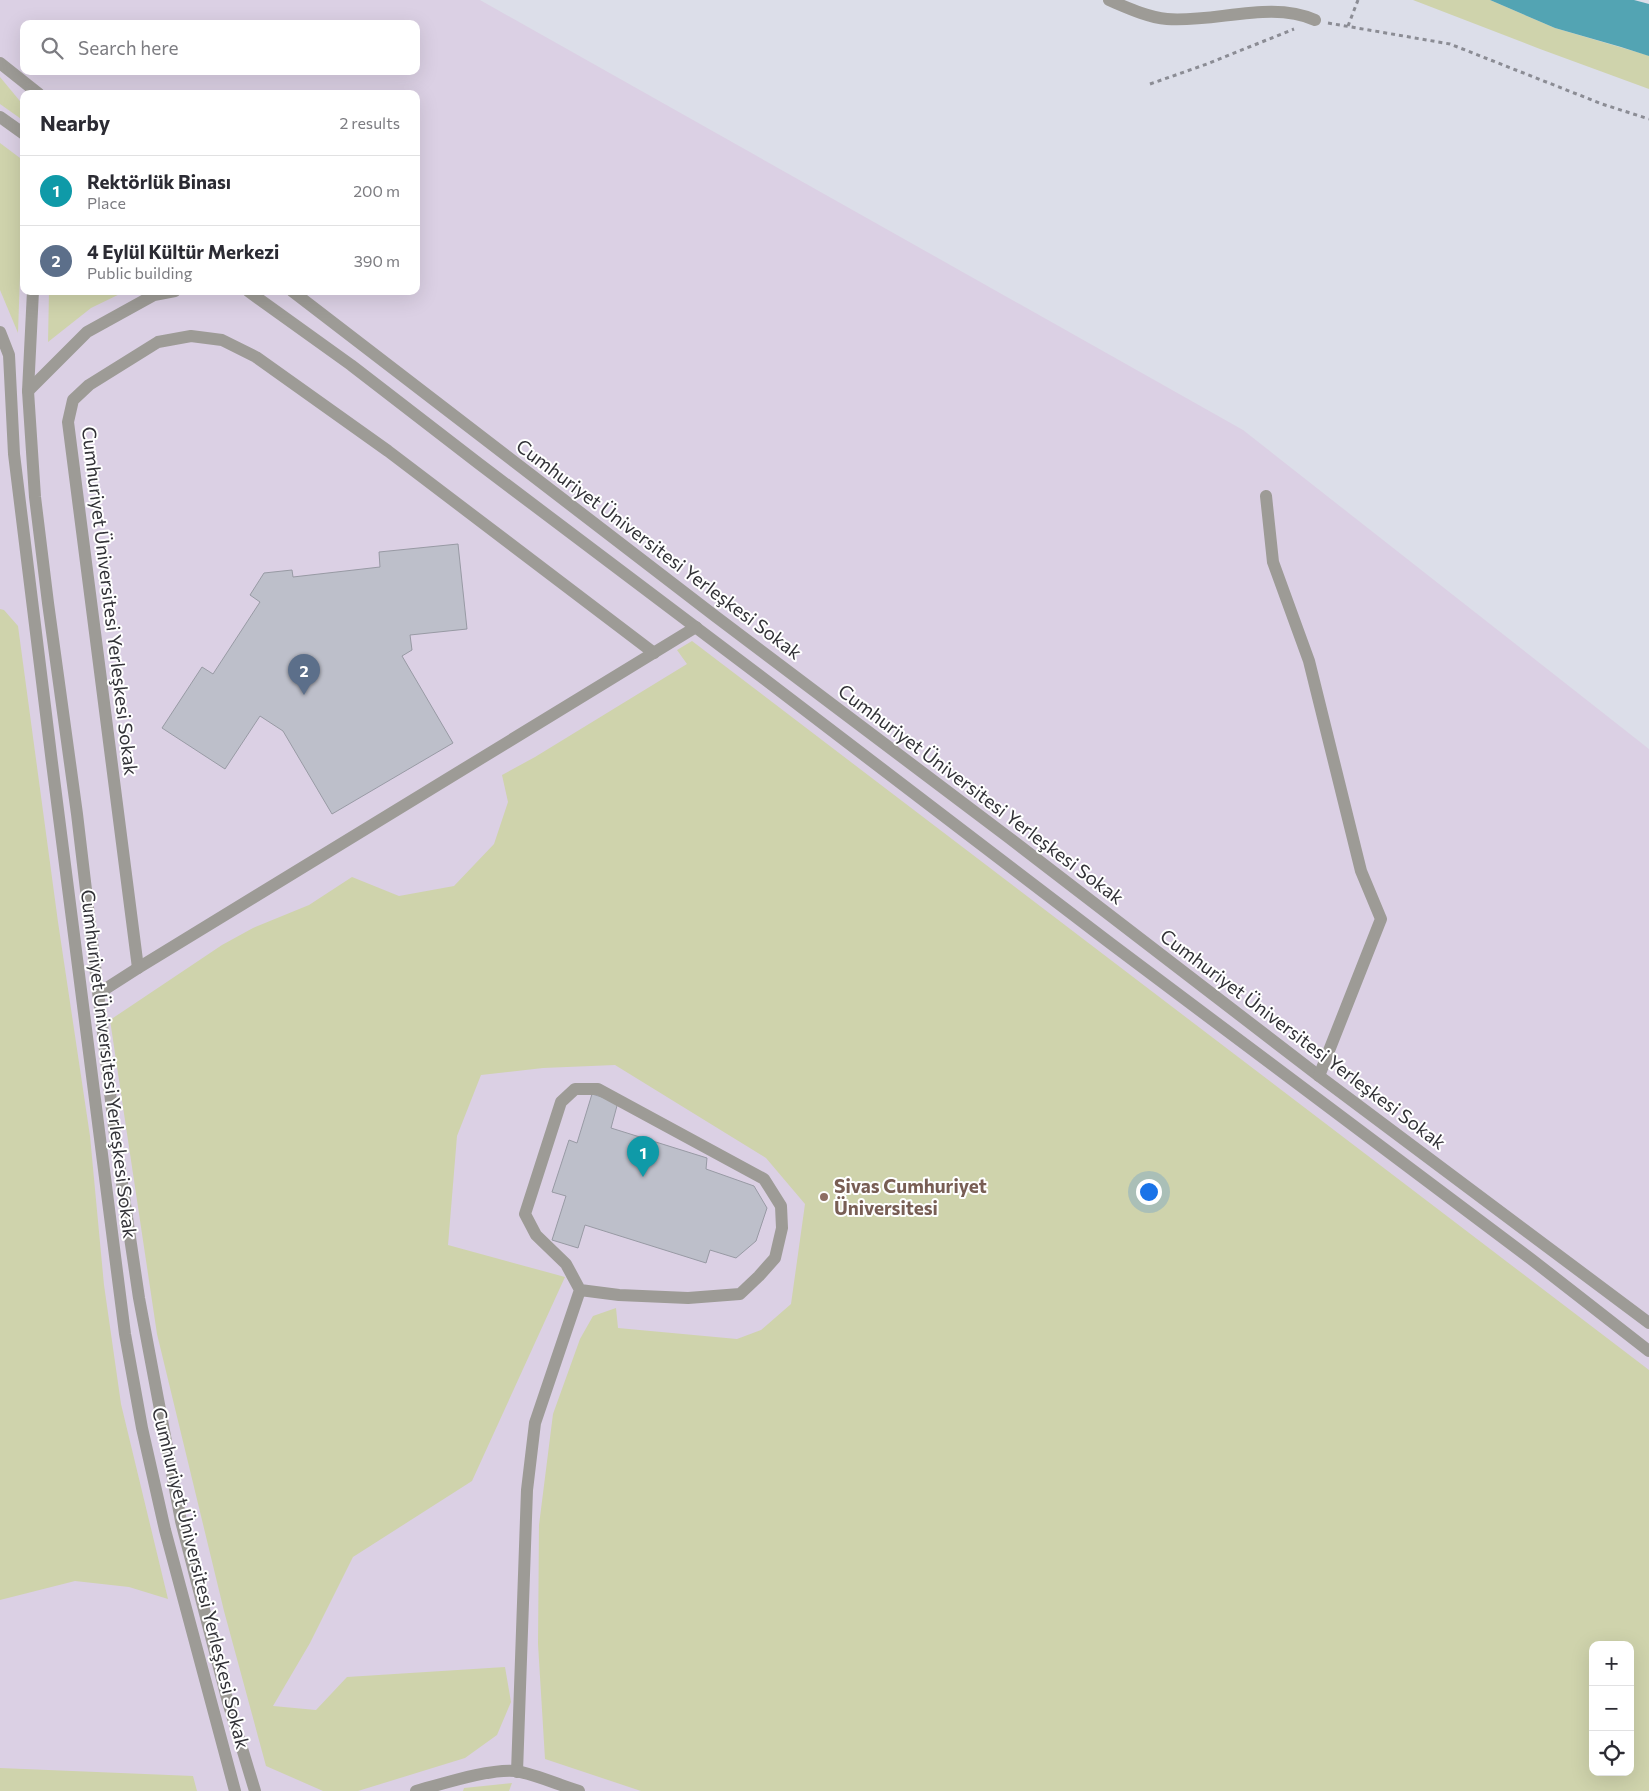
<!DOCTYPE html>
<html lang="en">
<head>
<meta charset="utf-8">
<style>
	body { margin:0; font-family:Commissioner,sans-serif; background:#f2f2f3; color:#2b2b33 }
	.controls { position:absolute; right:15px; bottom:15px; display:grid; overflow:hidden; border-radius:10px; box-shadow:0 5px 20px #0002 }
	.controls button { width:45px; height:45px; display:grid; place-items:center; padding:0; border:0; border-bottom:1px solid #e1e1e2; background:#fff; color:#2b2b33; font:25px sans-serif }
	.you { position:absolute; left:1148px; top:1191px; width:18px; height:18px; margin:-12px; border:4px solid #fff; border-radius:50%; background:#1a73e8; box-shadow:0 0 0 8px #1a73e833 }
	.badge { display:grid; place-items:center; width:32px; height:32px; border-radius:50%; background:#db2777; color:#fff; font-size:16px; font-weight:700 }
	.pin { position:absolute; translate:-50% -41px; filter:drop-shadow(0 1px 2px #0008) }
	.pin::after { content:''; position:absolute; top:26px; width:18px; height:15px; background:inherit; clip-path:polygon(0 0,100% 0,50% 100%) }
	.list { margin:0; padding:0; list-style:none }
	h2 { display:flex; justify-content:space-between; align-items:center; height:65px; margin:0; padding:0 20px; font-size:21px }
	h2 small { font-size:16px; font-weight:400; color:#7c7c81 }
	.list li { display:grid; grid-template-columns:32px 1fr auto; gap:15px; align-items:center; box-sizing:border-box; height:70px; padding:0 20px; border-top:1px solid #e1e1e2 }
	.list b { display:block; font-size:19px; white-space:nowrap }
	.list p { margin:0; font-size:16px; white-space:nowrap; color:#7c7c81 }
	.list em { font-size:16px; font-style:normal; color:#7c7c81 }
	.icon { flex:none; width:28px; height:28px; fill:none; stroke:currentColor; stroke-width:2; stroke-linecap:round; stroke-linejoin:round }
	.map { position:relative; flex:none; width:1649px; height:1791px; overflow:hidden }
	.search { position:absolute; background:#fff; box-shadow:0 5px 20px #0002; left:20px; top:20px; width:400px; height:55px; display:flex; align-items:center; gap:12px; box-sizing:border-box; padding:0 18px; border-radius:10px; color:#7c7c81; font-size:19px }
	.panel { position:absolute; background:#fff; box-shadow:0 5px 20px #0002; left:20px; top:90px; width:400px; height:205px; border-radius:10px }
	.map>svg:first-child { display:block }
	.education { fill:#dbd0e4; fill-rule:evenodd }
	.green { fill:#cfd3ac; fill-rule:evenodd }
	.water { fill:#53a4b3 }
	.building { fill:#bdbfca; stroke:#989aa4 }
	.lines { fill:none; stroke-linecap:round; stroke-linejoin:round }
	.path { stroke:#8b8c94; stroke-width:3; stroke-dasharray:4 4; stroke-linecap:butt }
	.minor { stroke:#9d9b96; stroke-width:12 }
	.education-dot { fill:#8d6e63; stroke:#fff; stroke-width:2 }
	.labels { text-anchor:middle; stroke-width:4; stroke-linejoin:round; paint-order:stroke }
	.street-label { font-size:19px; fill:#323237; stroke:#fff }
	.education-label { font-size:19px; font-weight:bold; fill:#785e54; stroke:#fff; text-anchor:start }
</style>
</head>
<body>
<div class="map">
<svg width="1649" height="1791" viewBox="0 0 1649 1791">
	<rect width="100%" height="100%" fill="#dcdee9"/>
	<path class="education" d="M0,0H480L1243,430L1649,749V1791H0ZM24,24H416V71H24ZM24,94H416V291H24ZM1593,1645H1630V1772H1593Z"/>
	<g class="green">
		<polygon points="1413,0 1490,0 1555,28 1647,55 1649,56 1649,89 1540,49"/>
		<polygon points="0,77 24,106 24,121 0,104"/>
		<polygon points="0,143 24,161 18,333 0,290"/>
		<polygon points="49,291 126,291 91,308 48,342"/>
		<polygon points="0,609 4,610 18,626 58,922 90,1136 104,1285 121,1404 168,1599 129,1587 75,1581 0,1600"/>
		<path d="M692,641L1649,1370V1791H641L545,1759L538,1644L539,1525L553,1414L580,1339L593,1316L616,1308L618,1328L737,1339L761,1330L791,1304L805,1204L766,1158L615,1065L543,1068L481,1075L457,1136L448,1245L565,1277L472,1481L353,1557L310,1643L273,1706L316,1710L347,1677L505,1667L511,1702L497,1735L465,1758L358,1791H323L266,1766L224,1611L157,1334L110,1020L222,945L253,928L309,905L352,877L399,896L454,886L494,844L508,802L502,775L535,757L687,664L677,650ZM1593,1645H1630V1772H1593Z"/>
		<polygon points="0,1768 193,1776 197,1791 0,1791"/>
		<polygon points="512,1783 509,1791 463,1791 464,1788"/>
	</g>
	<polygon class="water" points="1490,0 1634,0 1649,4 1649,56 1621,47 1555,28"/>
	<g class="building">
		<polygon points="458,544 467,629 410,635 412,650 402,656 453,743 332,814 283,731 260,716 225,769 162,728 202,667 213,674 260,602 250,595 264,573 292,570 293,577 380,567 379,552"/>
		<polygon points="592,1094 618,1102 611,1128 707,1158 706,1169 754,1186 767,1208 756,1241 736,1258 710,1250 706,1263 585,1225 578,1248 552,1240 566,1196 552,1192 569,1140 577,1143"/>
	</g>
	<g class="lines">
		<g class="path">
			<polyline points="1328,23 1450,44 1602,104 1649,119"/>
			<polyline points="1348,26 1358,0"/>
			<polyline points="1150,84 1207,64 1294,29"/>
		</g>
		<g class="minor">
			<path d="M1109,0C1128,8 1147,17 1167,19C1215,23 1271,0 1315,20"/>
			<polyline points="0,63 39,94"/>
			<polyline points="0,117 24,134"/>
			<polyline points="33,291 28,391 35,497 48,603 77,814 116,1143 139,1298 181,1521 228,1702 255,1791"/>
			<polyline points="248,291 351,365 478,463 759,675 1110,943 1531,1259 1649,1351"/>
			<polyline points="292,291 715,616 1008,837 1319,1076 1649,1323"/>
			<polyline points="0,332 9,355 14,454 52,763 125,1334 142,1428 165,1530 235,1791"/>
			<polyline points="28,391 87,332 154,295 175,291"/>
			<polyline points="1266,496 1273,562 1309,661 1361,871 1381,919 1319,1076"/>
			<polyline points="138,968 68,422 73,400 89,385 158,342 191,336 222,340 256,357 388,451 654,653"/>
			<polyline points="99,993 138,968 696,627"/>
			<polyline points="517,1772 527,1490 535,1423 580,1290 566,1264 536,1235 525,1214 561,1102 575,1089 598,1089 764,1179 781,1206 782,1228 775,1258 759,1276 740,1294 688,1298 619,1295 580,1290"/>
			<path d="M416,1791C442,1784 491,1768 516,1771C537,1775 559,1785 579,1791"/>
		</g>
	</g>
	<circle class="education-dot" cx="824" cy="1197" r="5"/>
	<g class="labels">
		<g class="street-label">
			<text transform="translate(659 549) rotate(37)" y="7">Cumhuriyet Üniversitesi Yerleşkesi Sokak</text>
			<text transform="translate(110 601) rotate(83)" y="7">Cumhuriyet Üniversitesi Yerleşkesi Sokak</text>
			<text transform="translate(981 794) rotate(37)" y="7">Cumhuriyet Üniversitesi Yerleşkesi Sokak</text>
			<text transform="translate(1303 1039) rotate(37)" y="7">Cumhuriyet Üniversitesi Yerleşkesi Sokak</text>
			<text transform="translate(109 1064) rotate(83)" y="7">Cumhuriyet Üniversitesi Yerleşkesi Sokak</text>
			<text transform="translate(201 1578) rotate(76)" y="7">Cumhuriyet Üniversitesi Yerleşkesi Sokak</text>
		</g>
		<g class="education-label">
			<text x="834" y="1193">Sivas Cumhuriyet<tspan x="834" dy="22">Üniversitesi</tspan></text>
		</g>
	</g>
</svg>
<div class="controls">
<button>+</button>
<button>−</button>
<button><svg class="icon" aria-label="locate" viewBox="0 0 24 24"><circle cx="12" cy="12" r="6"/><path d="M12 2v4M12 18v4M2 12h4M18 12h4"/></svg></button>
</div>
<div class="you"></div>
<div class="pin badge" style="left:643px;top:1177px;background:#0f9aa8">1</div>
<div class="pin badge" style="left:304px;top:695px;background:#5c6f8a">2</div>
<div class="search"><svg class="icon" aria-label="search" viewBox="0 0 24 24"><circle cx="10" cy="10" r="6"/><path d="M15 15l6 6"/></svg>Search here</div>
<section class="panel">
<h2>Nearby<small>2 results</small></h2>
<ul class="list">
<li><span class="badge" style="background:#0f9aa8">1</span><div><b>Rektörlük Binası</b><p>Place</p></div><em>200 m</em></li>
<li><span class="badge" style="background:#5c6f8a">2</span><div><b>4 Eylül Kültür Merkezi</b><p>Public building</p></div><em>390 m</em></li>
</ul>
</section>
</div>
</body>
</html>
